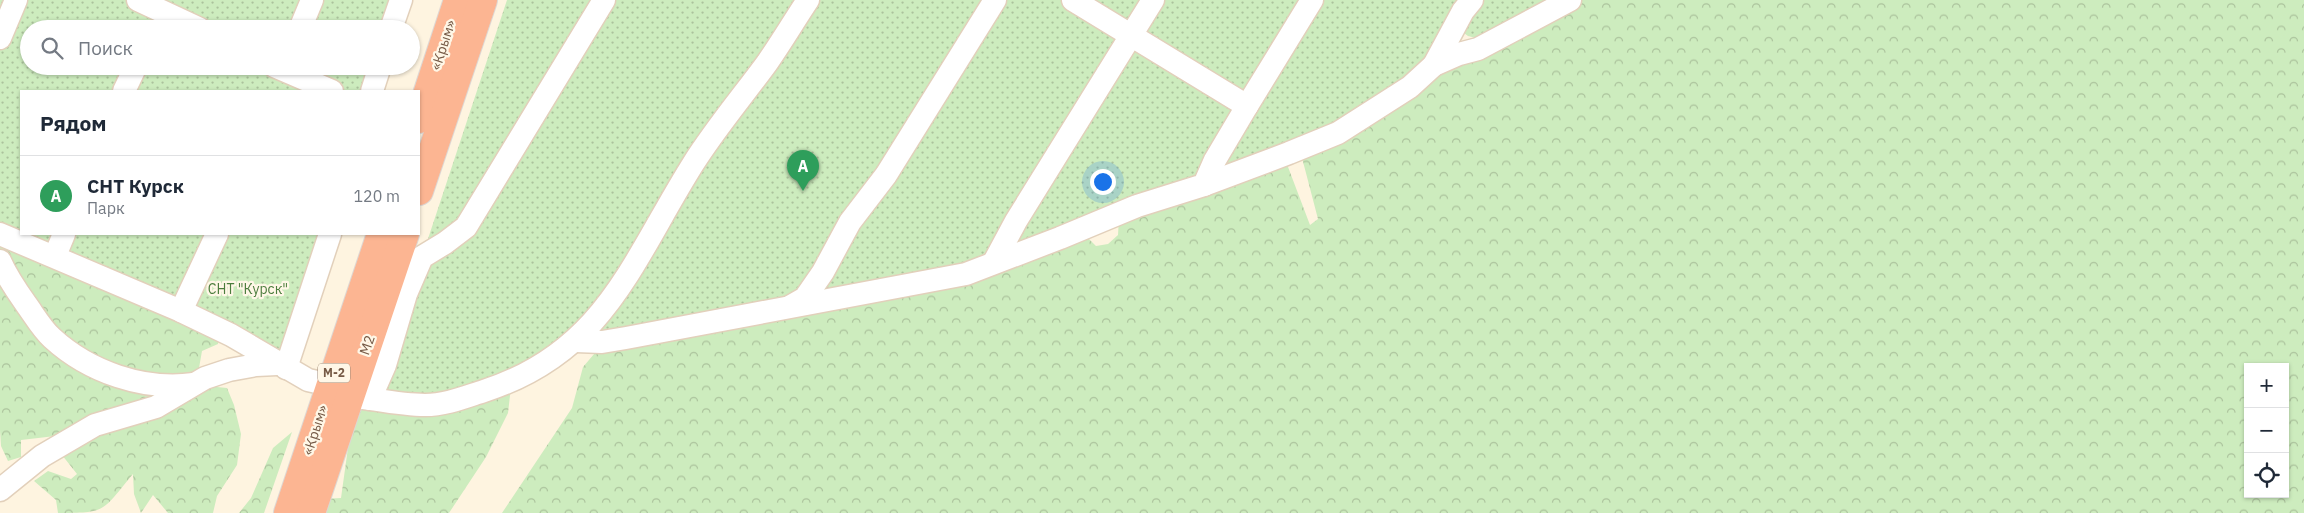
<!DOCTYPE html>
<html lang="ru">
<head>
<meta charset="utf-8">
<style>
	body { margin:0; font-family:"IBM Plex Sans",sans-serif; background:#f2f2f3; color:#1f2937 }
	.controls { position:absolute; right:15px; bottom:15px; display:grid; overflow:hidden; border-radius:0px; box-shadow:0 1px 4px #0004 }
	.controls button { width:45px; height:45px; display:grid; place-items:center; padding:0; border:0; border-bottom:1px solid #e0e1e3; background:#fff; color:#1f2937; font:25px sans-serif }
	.you { position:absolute; left:1102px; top:181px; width:18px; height:18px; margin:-12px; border:4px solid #fff; border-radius:50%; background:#1a73e8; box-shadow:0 0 0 8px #1a73e833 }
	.badge { display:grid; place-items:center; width:32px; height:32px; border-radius:50%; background:#0f766e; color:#fff; font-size:16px; font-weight:700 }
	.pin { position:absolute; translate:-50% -41px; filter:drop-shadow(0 1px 2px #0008) }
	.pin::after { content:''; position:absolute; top:26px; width:18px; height:15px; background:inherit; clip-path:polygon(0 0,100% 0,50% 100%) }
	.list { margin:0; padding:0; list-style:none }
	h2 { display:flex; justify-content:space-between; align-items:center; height:65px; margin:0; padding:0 20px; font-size:21px }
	h2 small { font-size:16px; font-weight:400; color:#747a83 }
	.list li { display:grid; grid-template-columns:32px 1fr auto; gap:15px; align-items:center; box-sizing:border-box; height:80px; padding:0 20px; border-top:1px solid #e0e1e3 }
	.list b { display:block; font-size:19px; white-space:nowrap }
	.list p { margin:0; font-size:16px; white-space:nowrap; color:#747a83 }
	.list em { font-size:16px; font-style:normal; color:#747a83 }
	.icon { flex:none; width:28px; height:28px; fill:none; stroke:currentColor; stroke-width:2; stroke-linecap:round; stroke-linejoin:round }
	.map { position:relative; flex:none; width:2304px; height:513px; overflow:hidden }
	.search { position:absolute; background:#fff; box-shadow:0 1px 4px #0004; left:20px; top:20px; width:400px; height:55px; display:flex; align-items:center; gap:12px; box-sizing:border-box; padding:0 18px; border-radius:28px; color:#747a83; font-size:19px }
	.panel { position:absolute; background:#fff; box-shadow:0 1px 4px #0004; left:20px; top:90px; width:400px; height:145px; border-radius:0px }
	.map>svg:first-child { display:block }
	.forest { fill:url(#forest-crowns); fill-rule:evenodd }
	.garden { fill:url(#garden-dots) }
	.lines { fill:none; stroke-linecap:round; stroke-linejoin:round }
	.minor-casing { stroke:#e2d0bb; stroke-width:25 }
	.highway-casing { stroke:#ded7d3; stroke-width:30 }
	.minor { stroke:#fff; stroke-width:22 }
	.highway { stroke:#fcb592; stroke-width:28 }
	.labels { text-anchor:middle; stroke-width:4.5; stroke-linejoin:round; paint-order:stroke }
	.shield { fill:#fff7e7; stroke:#9f8976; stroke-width:1 }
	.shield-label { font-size:12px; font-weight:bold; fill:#765a46 }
	.street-label { font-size:14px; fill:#765a46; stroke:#fff7e7 }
	.park-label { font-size:14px; fill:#4c7d3d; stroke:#fff7e7 }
</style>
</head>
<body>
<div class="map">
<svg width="2304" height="513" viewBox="0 0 2304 513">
	<defs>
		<pattern id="forest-crowns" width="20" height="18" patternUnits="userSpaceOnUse" patternTransform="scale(1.25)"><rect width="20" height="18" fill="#cdecbe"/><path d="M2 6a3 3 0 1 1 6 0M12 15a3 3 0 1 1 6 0" fill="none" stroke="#abc29c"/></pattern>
		<pattern id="garden-dots" width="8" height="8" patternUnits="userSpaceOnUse" patternTransform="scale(1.25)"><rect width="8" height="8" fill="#cdecbe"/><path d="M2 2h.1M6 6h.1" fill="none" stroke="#abc29c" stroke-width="1.8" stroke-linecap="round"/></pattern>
	</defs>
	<rect width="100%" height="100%" fill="#fef4e0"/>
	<g class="forest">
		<path d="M1582,0H2304V513H502L572,408L583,367L600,347L1085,235L1096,246L1108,244L1118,235L1119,218L1285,159L1310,225L1318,219L1301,154L1431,78L1553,17ZM2248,367H2285V494H2248Z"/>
		<path d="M0,241L219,335L218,344L202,351L199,368L207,386L227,388L234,405L241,434L237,465L217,496L213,513H168L153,495L141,513L134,494L133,474C102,511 108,513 58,513L56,500L34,481L48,471L71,479L77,474L62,455L64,435L21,440V457L8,461L1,446L0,430Z"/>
		<polygon points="511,387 508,413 486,457 449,513 319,513 323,499 341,498 353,412 369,406"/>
		<polygon points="292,432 264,513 239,513 251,498 273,448"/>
	</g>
	<g class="garden">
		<polygon points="0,0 395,0 386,29 29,29 29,66 375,66 367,91 21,91 21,234 326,234 286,350 263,360 0,241"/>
		<polygon points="507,0 1560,0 1484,40 1468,36 1453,25 1428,64 1330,132 987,260 802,297 544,358 443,398 376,396"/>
	</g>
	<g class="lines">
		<defs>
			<g id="minor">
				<polyline points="138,0 200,29"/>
				<polyline points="300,29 312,0"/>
				<polyline points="391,29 401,0"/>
				<polyline points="0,38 16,0"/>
				<polyline points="1434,65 1463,11 1472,0"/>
				<polyline points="274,66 332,91"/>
				<polyline points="124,91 136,66"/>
				<polyline points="372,91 380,66"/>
				<polyline points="1247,106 1312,0"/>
				<polyline points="1204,185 1289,153 1338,133 1410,87 1434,65 1459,54 1478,49 1570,0"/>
				<polyline points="0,234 181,311 231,335 308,380 330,385"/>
				<polyline points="55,256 64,234"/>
				<path d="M0,261C7,277 16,290 26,304C34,315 42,329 52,338C89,372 144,391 194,384"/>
				<polyline points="994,262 1016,221 1153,0"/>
				<polyline points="791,306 805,298 823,272 850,222 886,175 995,0"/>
				<polyline points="181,311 217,234"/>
				<polyline points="576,341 602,342 626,338 966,274 1060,238 1137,206 1204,185 1215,160 1247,106 1073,0"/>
				<polyline points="286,368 330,234"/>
				<path d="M350,396C375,399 400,405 425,405C446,405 465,397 484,391C605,352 632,261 693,164C715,129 742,97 767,63C781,43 794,21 808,0"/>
				<polyline points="370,399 385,365 406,294 422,257 445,243 466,227 604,0"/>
				<polyline points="0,490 42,456 95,425 156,407 205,378 229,370 256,365 277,364"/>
			</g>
			<g id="highway">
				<polyline points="419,119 458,0"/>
				<polyline points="419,191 483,0"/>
				<polyline points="288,513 381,234"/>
				<polyline points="311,513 405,234"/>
			</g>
		</defs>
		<use href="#minor" class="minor-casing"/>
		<use href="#highway" class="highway-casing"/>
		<use href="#minor" class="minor"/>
		<use href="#highway" class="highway"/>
	</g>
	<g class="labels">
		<rect class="shield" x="318" y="363.5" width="32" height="19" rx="4"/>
		<g class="shield-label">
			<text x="334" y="377">М-2</text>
		</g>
		<g class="street-label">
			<text transform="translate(443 45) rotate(-72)" y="5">«Крым»</text>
			<text transform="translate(367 345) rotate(-71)" y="5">М2</text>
			<text transform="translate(315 430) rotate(-72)" y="5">«Крым»</text>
		</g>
		<g class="park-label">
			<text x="248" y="294">СНТ "Курск"</text>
		</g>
	</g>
</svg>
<div class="controls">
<button>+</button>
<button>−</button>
<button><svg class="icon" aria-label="locate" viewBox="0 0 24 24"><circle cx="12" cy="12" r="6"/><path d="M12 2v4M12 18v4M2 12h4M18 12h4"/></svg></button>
</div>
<div class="you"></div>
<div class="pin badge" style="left:803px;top:191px;background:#2e9e5b">A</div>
<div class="search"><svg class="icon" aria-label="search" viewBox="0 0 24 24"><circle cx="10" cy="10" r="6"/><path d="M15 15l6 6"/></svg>Поиск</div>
<section class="panel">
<h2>Рядом<small></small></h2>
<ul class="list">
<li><span class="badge" style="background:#2e9e5b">A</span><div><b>СНТ Курск</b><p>Парк</p></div><em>120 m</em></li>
</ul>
</section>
</div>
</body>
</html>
